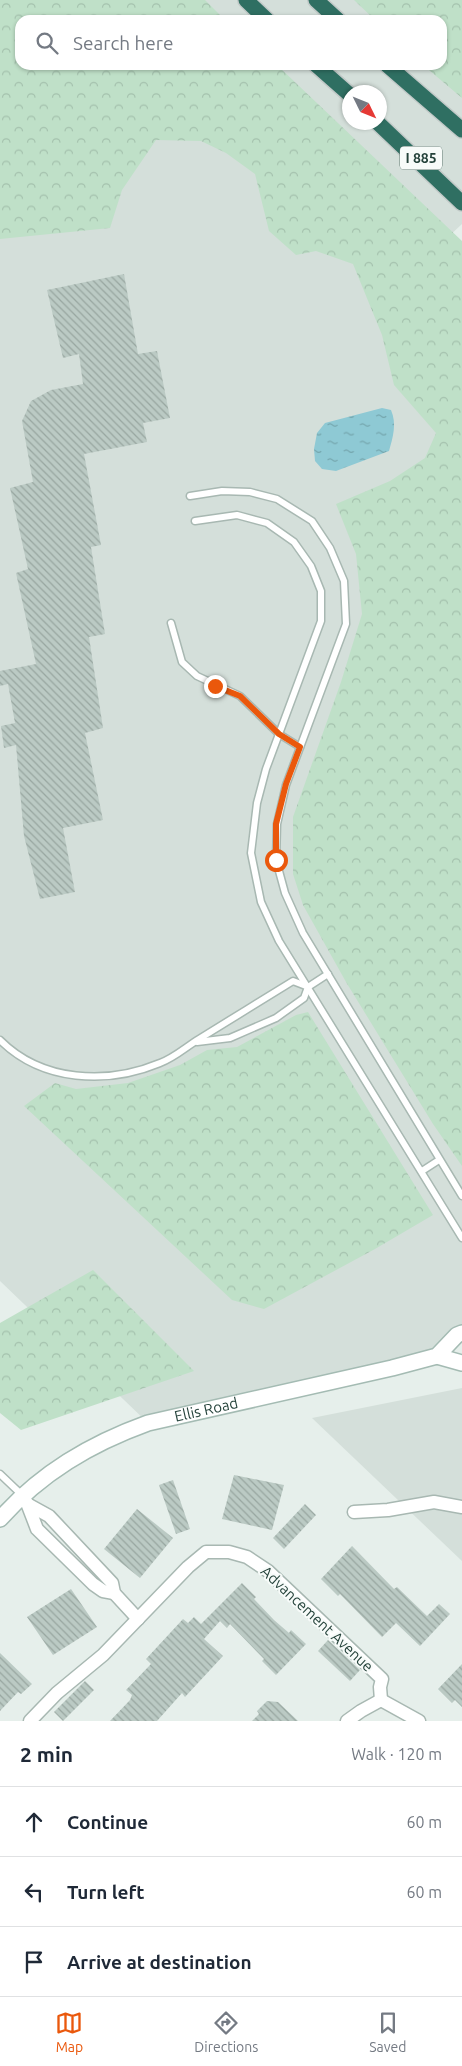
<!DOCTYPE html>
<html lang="en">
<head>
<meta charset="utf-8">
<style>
	body { margin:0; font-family:Ubuntu,sans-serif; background:#f2f2f3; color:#1f2937 }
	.compass { position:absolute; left:342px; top:85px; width:45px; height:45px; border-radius:50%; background:#fff; box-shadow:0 1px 4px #0004; rotate:133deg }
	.stop { position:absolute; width:15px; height:15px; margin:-11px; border:4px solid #ea580c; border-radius:50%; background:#fff }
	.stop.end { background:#ea580c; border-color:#fff; box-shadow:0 1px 5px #0008 }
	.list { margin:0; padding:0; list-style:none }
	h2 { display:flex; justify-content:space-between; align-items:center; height:65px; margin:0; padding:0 20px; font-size:21px }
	h2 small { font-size:16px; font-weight:400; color:#747a83 }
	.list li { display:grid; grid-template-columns:32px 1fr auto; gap:15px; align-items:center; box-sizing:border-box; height:70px; padding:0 20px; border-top:1px solid #e0e1e3 }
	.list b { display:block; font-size:19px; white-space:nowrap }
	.list em { font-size:16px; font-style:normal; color:#747a83 }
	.icon { flex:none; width:28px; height:28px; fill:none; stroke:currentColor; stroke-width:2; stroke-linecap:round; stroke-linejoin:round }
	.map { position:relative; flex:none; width:462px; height:1721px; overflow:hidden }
	.search { position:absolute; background:#fff; box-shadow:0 1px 4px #0004; left:15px; right:15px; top:15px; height:55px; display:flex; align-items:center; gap:12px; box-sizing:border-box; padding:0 18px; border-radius:15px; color:#747a83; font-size:19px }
	.sheet { height:275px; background:#fff }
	nav { display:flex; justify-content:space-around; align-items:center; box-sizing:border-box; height:70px; border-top:1px solid #e0e1e3; background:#fff; font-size:14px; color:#747a83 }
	nav a { display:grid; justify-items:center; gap:2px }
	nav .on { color:#ea580c }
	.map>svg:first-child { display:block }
	.built { fill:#d4dfda; fill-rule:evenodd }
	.forest { fill:url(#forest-crowns) }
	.water { fill:url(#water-ripples) }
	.building { fill:url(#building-back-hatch) }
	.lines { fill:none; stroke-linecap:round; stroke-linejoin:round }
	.lane-casing { stroke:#a8b8b2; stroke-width:9 }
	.street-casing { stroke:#a8b8b2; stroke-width:15 }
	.secondary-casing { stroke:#a4bbb3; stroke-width:18 }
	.highway-casing { stroke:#c2cac8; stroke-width:18 }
	.lane { stroke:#fff; stroke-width:6 }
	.street { stroke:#fff; stroke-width:12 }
	.secondary { stroke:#fff; stroke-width:15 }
	.highway { stroke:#2f6f62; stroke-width:15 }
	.route { stroke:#ea580c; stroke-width:6 }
	.labels { text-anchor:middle; stroke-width:4; stroke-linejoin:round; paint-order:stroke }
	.shield { fill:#f7fbf9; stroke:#637a73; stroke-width:1 }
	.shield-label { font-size:14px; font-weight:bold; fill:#24423a }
	.street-label { font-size:15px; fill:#24423a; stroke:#f7fbf9 }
</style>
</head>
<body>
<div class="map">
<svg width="462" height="1721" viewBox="0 0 462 1721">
	<defs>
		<pattern id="forest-crowns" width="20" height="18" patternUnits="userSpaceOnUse" patternTransform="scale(1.25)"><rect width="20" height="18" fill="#bfe0c8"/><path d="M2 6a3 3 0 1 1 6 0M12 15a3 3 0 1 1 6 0" fill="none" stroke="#a4c1ad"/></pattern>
		<pattern id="water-ripples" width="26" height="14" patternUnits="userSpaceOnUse" patternTransform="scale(1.25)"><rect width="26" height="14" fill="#8ec9d4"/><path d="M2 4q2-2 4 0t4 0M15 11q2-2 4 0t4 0" fill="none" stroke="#74a5ad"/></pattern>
		<pattern id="building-back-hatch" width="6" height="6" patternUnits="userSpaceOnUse" patternTransform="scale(1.25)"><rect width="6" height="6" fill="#bbcac4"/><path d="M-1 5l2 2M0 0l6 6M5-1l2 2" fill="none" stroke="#98a6a0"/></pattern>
	</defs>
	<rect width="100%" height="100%" fill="#e6efeb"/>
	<g class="built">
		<path d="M0,0H462V224L432,252L462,781V1339L400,1359L148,1423L0,1281ZM20,20H442V65H20ZM350,92H380V122H350Z"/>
		<polygon points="462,1388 462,1561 312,1418"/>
	</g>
	<g class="forest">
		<polygon points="0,0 205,0 225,20 20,20 20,65 277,65 462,241 462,1166 433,1124 346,982 303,905 293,874 293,817 341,682 362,614 356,554 336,504 390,481 425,458 436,433 394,385 382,335 353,264 316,251 296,255 269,231 255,174 226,153 201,141 156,140 122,190 110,228 0,239"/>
		<polygon points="354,0 462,0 462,98 423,65 442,65 442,20 375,20"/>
		<polygon points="308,1012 433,1215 375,1249 264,1309 232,1300 24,1106 55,1083 76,1089 128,1083 180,1065 207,1050 237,1047 296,1015"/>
		<polygon points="93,1270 194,1371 21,1430 0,1413 0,1323"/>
	</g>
	<path class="water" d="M382,408L391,410C397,424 393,437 389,451L336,471L322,469L315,461L314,449L317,433L325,423Z"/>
	<g class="building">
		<polygon points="124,274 138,354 157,351 170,418 143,423 147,442 84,454 101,545 91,547 105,634 89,637 103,728 85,733 103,820 63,828 75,892 40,899 24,836 16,745 4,748 1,726 15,723 8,684 0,686 0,671 36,664 16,573 28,569 10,488 33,482 22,421 31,401 51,390 83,384 79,354 63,358 47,290"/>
		<polygon points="234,1475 284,1485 272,1530 222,1519"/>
		<polygon points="173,1480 190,1529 176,1534 159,1485"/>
		<polygon points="305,1504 316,1515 284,1549 273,1538"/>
		<polygon points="137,1509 173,1538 140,1578 104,1549"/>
		<polygon points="352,1546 394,1589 397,1587 427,1616 439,1604 450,1614 420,1646 396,1623 382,1637 340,1594 338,1596 321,1579"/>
		<polygon points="242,1583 256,1597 254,1599 274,1620 289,1633 291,1630 306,1644 276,1675 262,1661 264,1659 230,1624 227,1628 220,1621 204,1639 223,1656 185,1697 182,1693 157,1721 110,1721 130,1700 132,1695 126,1690 151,1664 146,1659 183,1619 188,1623 194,1617 201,1624"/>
		<polygon points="71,1589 97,1627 53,1655 27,1617"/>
		<polygon points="328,1640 360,1670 350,1681 318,1651"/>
		<polygon points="0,1653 32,1684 21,1694 18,1692 0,1711"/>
		<polygon points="462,1664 462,1707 455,1700 452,1703 438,1689"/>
		<polygon points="85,1681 94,1690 63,1721 54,1712"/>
		<polygon points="267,1701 278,1702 298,1721 252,1721 259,1714 257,1711"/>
	</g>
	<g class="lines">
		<defs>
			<g id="lane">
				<polyline points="190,496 222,491 250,492 277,499 312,521 330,548 344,581 346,624 286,785 277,824 276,860 285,893 303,933 462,1196"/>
				<polyline points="195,521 237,515 267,523 294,542 311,566 321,591 321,621 266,769 257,803 251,853 261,902 279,941 462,1238"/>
				<polyline points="171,623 182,662 197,676 240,696 279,734 300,747"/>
				<path d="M0,1040C42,1082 107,1085 160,1063C174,1058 186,1047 199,1039C230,1020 262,1000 293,981L306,986"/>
				<polyline points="197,1042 230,1038 276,1018 304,998 308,987 328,974"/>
				<polyline points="422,1171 439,1160"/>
				<polyline points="0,1474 22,1495"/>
			</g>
			<g id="street">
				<polyline points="27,1503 37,1529 93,1584 103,1591 114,1593"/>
				<polyline points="29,1505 49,1516 112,1583 114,1593 138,1619"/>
				<polyline points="354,1512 388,1510 434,1502 462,1507"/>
				<polyline points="30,1721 57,1693 103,1655 188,1567 206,1552 229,1552 247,1557 268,1571 382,1679 380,1687 381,1700"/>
				<polyline points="347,1721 361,1711 381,1700 419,1721"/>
			</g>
			<g id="secondary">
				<polyline points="437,1356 462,1363"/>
				<path id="s1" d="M0,1519C41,1473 90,1444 148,1423L392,1368L437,1356L457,1335L462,1333"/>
			</g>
			<g id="highway">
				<polyline points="246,0 267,20"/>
				<polyline points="316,0 338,20"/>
				<polyline points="316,65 350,95"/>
				<polyline points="387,65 462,130"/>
				<polyline points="377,122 462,203"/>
			</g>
		</defs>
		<use href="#lane" class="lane-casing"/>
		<use href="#street" class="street-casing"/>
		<use href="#secondary" class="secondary-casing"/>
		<use href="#highway" class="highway-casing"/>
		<use href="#lane" class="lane"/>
		<use href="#street" class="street"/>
		<use href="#secondary" class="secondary"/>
		<use href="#highway" class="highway"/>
	</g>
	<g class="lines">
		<polyline class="route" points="215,686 240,696 279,734 300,747 286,784 276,824 276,860"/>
	</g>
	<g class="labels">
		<rect class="shield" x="400" y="146.5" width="42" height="23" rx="4"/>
		<g class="shield-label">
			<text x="421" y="163">I 885</text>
		</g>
		<g class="street-label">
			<text dy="5" stroke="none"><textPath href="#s1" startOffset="238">Ellis Road</textPath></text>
			<text transform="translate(317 1619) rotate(43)" y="5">Advancement Avenue</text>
		</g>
	</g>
</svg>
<svg class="compass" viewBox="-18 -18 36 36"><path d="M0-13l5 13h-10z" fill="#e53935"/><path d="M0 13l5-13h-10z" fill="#747a83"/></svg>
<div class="stop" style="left:276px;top:860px"></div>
<div class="stop end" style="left:215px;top:686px"></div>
<div class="search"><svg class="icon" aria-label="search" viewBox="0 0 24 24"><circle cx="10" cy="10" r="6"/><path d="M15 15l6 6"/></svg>Search here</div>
</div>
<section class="sheet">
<h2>2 min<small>Walk · 120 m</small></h2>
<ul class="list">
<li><svg class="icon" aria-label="ahead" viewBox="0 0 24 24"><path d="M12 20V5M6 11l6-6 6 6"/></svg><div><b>Continue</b></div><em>60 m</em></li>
<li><svg class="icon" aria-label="left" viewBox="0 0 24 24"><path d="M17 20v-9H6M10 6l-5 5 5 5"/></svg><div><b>Turn left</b></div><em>60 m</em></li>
<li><svg class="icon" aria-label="arrive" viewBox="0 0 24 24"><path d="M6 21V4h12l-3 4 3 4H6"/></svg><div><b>Arrive at destination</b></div></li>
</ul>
</section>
<nav>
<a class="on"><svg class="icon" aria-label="map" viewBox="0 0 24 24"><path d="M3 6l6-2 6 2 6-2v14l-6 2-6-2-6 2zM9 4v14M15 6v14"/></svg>Map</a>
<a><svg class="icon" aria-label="directions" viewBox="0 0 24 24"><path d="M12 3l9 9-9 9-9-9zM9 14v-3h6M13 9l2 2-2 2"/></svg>Directions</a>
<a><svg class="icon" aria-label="saved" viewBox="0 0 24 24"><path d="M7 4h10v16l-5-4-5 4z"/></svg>Saved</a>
</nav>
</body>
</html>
